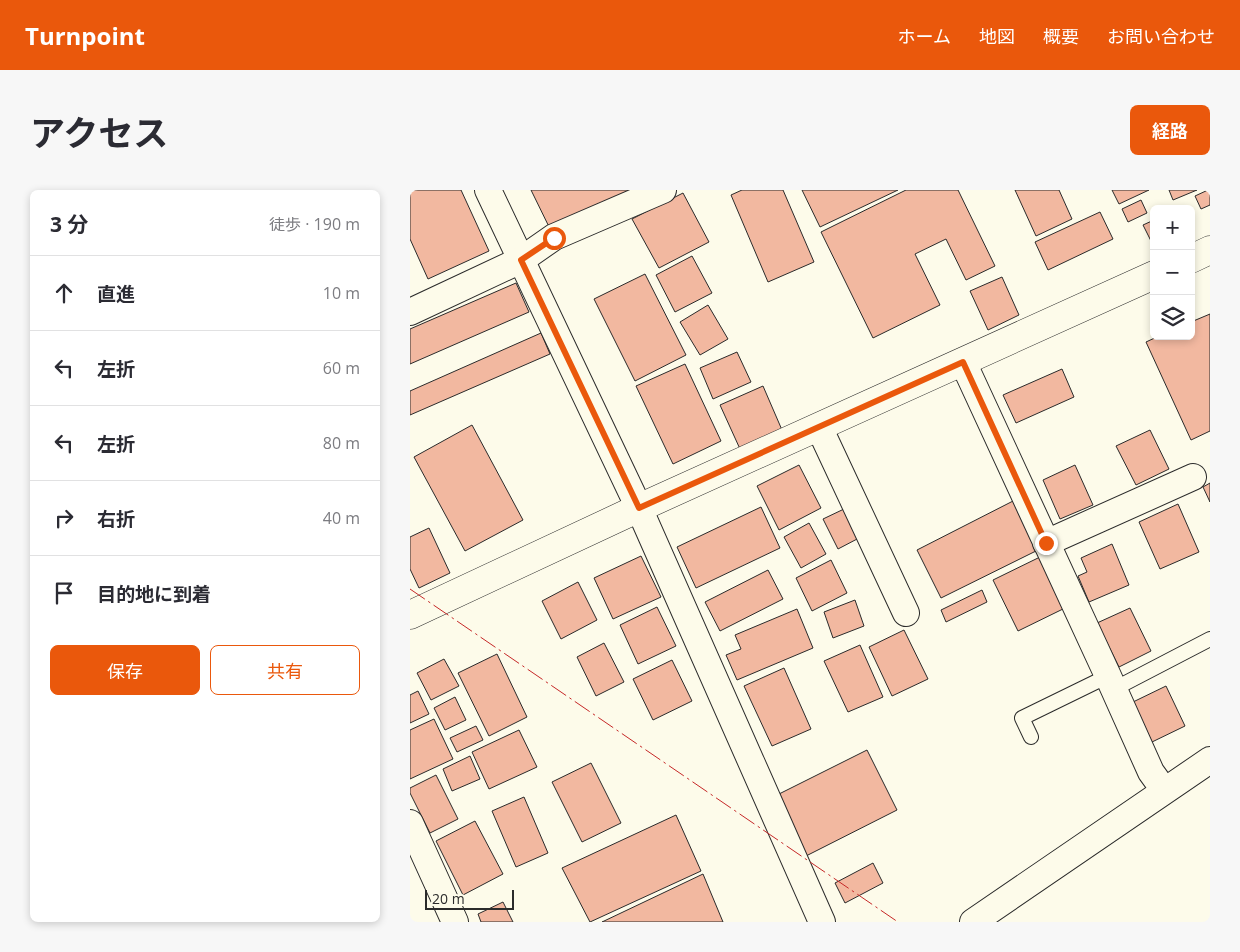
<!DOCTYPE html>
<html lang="ja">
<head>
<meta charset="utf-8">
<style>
	body { margin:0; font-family:"Open Sans","Noto Sans JP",sans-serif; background:#f7f7f7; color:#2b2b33 }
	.controls { position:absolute; right:15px; top:15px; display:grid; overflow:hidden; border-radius:8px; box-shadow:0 2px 8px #0003 }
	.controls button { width:45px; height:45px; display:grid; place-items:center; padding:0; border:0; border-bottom:1px solid #e1e1e2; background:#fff; color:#2b2b33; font:25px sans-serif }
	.scale { position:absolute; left:15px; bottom:12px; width:89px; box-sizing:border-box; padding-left:5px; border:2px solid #2b2b2b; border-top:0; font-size:14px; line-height:18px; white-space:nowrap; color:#2b2b2b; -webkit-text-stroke:4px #fdfbea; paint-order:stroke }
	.stop { position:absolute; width:15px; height:15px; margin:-11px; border:4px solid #ea580c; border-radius:50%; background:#fff }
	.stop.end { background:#ea580c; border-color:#fff; box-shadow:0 1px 5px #0008 }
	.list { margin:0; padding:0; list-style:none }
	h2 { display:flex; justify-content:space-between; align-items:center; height:65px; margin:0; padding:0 20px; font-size:21px }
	h2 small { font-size:16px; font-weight:400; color:#7c7c81 }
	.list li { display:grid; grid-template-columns:32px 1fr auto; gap:15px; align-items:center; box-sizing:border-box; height:75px; padding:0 20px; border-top:1px solid #e1e1e2 }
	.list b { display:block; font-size:19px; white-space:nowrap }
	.list em { font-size:16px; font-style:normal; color:#7c7c81 }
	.actions { display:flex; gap:10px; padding:15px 20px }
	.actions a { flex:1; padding:11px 0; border:1px solid #ea580c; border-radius:8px; text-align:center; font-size:18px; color:#ea580c }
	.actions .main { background:#ea580c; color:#fff }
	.icon { flex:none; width:28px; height:28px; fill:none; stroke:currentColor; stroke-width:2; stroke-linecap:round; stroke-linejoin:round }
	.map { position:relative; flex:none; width:800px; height:732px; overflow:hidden; border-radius:8px }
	header { display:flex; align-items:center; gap:30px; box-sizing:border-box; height:70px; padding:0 25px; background:#ea580c; color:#fff }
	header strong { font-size:24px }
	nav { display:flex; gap:28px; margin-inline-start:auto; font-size:18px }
	.intro { display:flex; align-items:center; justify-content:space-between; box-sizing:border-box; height:120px; padding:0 30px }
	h1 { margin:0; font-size:35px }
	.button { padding:12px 22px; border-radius:8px; background:#ea580c; color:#fff; font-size:18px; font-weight:700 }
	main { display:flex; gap:30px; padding:0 30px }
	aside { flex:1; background:#fff; border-radius:8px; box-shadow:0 2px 8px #0003 }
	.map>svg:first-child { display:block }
	.building { fill:#f2b8a0; stroke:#2b2b2b }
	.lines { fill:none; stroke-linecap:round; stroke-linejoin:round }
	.lane-casing { stroke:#2b2b2b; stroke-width:16 }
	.street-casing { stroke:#2b2b2b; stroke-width:28 }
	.secondary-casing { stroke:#2b2b2b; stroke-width:29 }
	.lane { stroke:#fdfbea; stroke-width:14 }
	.street { stroke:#fdfbea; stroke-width:26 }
	.secondary { stroke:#fdfbea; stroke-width:28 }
	.power { stroke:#c62828; stroke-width:1; stroke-dasharray:18 4 2.5 4; stroke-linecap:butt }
	.route { stroke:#ea580c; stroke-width:6 }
</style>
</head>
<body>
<header>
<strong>Turnpoint</strong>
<nav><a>ホーム</a><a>地図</a><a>概要</a><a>お問い合わせ</a></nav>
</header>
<div class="intro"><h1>アクセス</h1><a class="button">経路</a></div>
<main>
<aside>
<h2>3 分<small>徒歩 · 190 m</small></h2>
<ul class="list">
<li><svg class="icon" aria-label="ahead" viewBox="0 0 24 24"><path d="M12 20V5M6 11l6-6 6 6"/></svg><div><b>直進</b></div><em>10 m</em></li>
<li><svg class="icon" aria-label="left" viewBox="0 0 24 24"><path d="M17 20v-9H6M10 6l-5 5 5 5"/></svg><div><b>左折</b></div><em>60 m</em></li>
<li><svg class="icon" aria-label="left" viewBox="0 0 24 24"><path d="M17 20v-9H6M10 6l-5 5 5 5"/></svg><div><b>左折</b></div><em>80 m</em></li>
<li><svg class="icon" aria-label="right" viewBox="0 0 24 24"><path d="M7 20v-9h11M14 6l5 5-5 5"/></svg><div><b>右折</b></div><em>40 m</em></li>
<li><svg class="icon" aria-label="arrive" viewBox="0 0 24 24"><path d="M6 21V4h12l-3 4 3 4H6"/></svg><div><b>目的地に到着</b></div></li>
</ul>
<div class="actions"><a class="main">保存</a><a>共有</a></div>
</aside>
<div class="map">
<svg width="800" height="732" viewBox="0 0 800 732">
	<rect width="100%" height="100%" fill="#fdfbea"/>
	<g class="building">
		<polygon points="0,0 51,0 79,61 18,89 0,49"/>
		<polygon points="121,0 232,0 144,47"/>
		<polygon points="332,0 373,0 404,72 358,92 321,5"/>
		<polygon points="392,0 488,0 410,37"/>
		<polygon points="496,0 548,0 585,76 556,90 536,49 505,64 530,115 463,148 411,42"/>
		<polygon points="605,0 649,0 662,29 626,46"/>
		<polygon points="702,0 739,0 709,14"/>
		<polygon points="759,0 787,0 763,10"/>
		<polygon points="798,0 800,0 800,15 791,19 785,6"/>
		<polygon points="273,3 299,52 249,78 222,29"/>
		<polygon points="731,10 737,23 718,32 712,19"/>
		<polygon points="690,22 703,49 638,80 625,52"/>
		<polygon points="744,30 744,57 733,35"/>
		<polygon points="282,66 302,103 265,122 246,85"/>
		<polygon points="235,84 276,165 225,191 184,109"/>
		<polygon points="592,87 609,125 578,140 560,101"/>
		<polygon points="106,93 119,122 0,174 0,139"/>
		<polygon points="298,115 318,149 290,165 270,132"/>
		<polygon points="800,124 800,241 781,250 736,152 749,146 781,146 781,132"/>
		<polygon points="131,143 140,164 0,225 0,201"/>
		<polygon points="327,162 341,192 303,209 290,178"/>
		<polygon points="275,174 311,251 263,274 226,196"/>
		<polygon points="652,179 664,207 606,233 593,205"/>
		<polygon points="353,196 372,240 330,259 310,215"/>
		<polygon points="62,235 113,330 55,361 4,267"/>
		<polygon points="740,240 759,279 726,295 706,256"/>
		<polygon points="389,275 411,318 369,340 347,296"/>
		<polygon points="665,275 683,315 650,329 633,290"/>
		<polygon points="800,293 800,312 793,297"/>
		<polygon points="605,310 630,359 531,408 507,360"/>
		<polygon points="768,314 789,362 750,379 729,332"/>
		<polygon points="351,317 370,358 286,398 267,357"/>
		<polygon points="434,319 449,348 428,359 413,329"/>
		<polygon points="399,333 416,364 391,378 374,347"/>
		<polygon points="19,338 40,383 9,398 0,379 0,347"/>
		<polygon points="702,354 719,395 679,412 668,386 677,382 671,368"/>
		<polygon points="231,366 251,407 203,429 184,388"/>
		<polygon points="630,367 655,418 608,441 583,390"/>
		<polygon points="421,370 437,403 402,421 386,388"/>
		<polygon points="358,380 373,409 310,441 295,412"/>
		<polygon points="168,392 187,430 151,449 132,411"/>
		<polygon points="572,400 577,412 536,432 531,420"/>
		<polygon points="445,410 454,436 423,448 414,422"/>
		<polygon points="247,417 266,456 228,474 210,435"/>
		<polygon points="720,418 741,461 709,477 687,433"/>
		<polygon points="387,419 403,458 327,490 316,465 331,459 325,445"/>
		<polygon points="494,440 518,489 482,506 459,457"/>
		<polygon points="194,453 214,492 186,506 167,467"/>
		<polygon points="450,455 473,507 438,522 414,471"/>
		<polygon points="87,464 117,527 79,546 48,483"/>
		<polygon points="34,469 49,496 21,510 7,483"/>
		<polygon points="262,470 282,511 243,530 223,489"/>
		<polygon points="374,478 401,539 362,556 334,496"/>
		<polygon points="756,496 775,536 742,552 723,512"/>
		<polygon points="8,501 19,524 0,533 0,505"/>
		<polygon points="45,507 56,530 35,540 24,518"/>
		<polygon points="24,529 43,569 0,589 0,540"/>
		<polygon points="66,536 73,550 47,562 40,548"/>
		<polygon points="109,540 127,577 79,599 62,562"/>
		<polygon points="457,560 487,620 396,666 365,606"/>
		<polygon points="60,566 70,589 42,601 33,579"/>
		<polygon points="181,573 211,633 172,652 142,592"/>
		<polygon points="26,585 48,629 20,643 0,603 0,598"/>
		<polygon points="114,607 138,663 106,677 82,621"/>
		<polygon points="266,625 291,681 180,732 152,678"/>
		<polygon points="65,631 93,684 53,705 26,651"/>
		<polygon points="463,673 473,693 435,713 425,693"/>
		<polygon points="293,684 313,732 192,732"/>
		<polygon points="93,712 103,732 71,732 68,724"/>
	</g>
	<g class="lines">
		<defs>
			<g id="lane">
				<polyline points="704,499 800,449"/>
				<polyline points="621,547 612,528 698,486"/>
			</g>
			<g id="street">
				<polyline points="78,0 229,318 412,732"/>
				<polyline points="0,122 111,70 144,47 253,0"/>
				<polyline points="553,172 698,486 741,582 754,600"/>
				<polyline points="409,237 496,423"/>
				<polyline points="636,353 783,287"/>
				<polyline points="0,633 45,732"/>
				<polyline points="563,732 800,570"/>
			</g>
			<g id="secondary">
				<polyline points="781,69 800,60"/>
				<polyline points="0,425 229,318 744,85"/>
			</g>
		</defs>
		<use href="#lane" class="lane-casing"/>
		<use href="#street" class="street-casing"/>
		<use href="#secondary" class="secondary-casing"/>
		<use href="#lane" class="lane"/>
		<use href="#street" class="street"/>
		<use href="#secondary" class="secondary"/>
		<polyline class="power" points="0,399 488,732"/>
	</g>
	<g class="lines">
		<polyline class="route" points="144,48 111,70 229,318 553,172 636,353"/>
	</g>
</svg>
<div class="controls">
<button>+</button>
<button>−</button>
<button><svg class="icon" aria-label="layers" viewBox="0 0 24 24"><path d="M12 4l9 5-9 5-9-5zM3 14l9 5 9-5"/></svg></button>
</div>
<div class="scale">20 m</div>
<div class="stop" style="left:144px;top:48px"></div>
<div class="stop end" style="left:636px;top:353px"></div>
</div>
</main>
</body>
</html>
